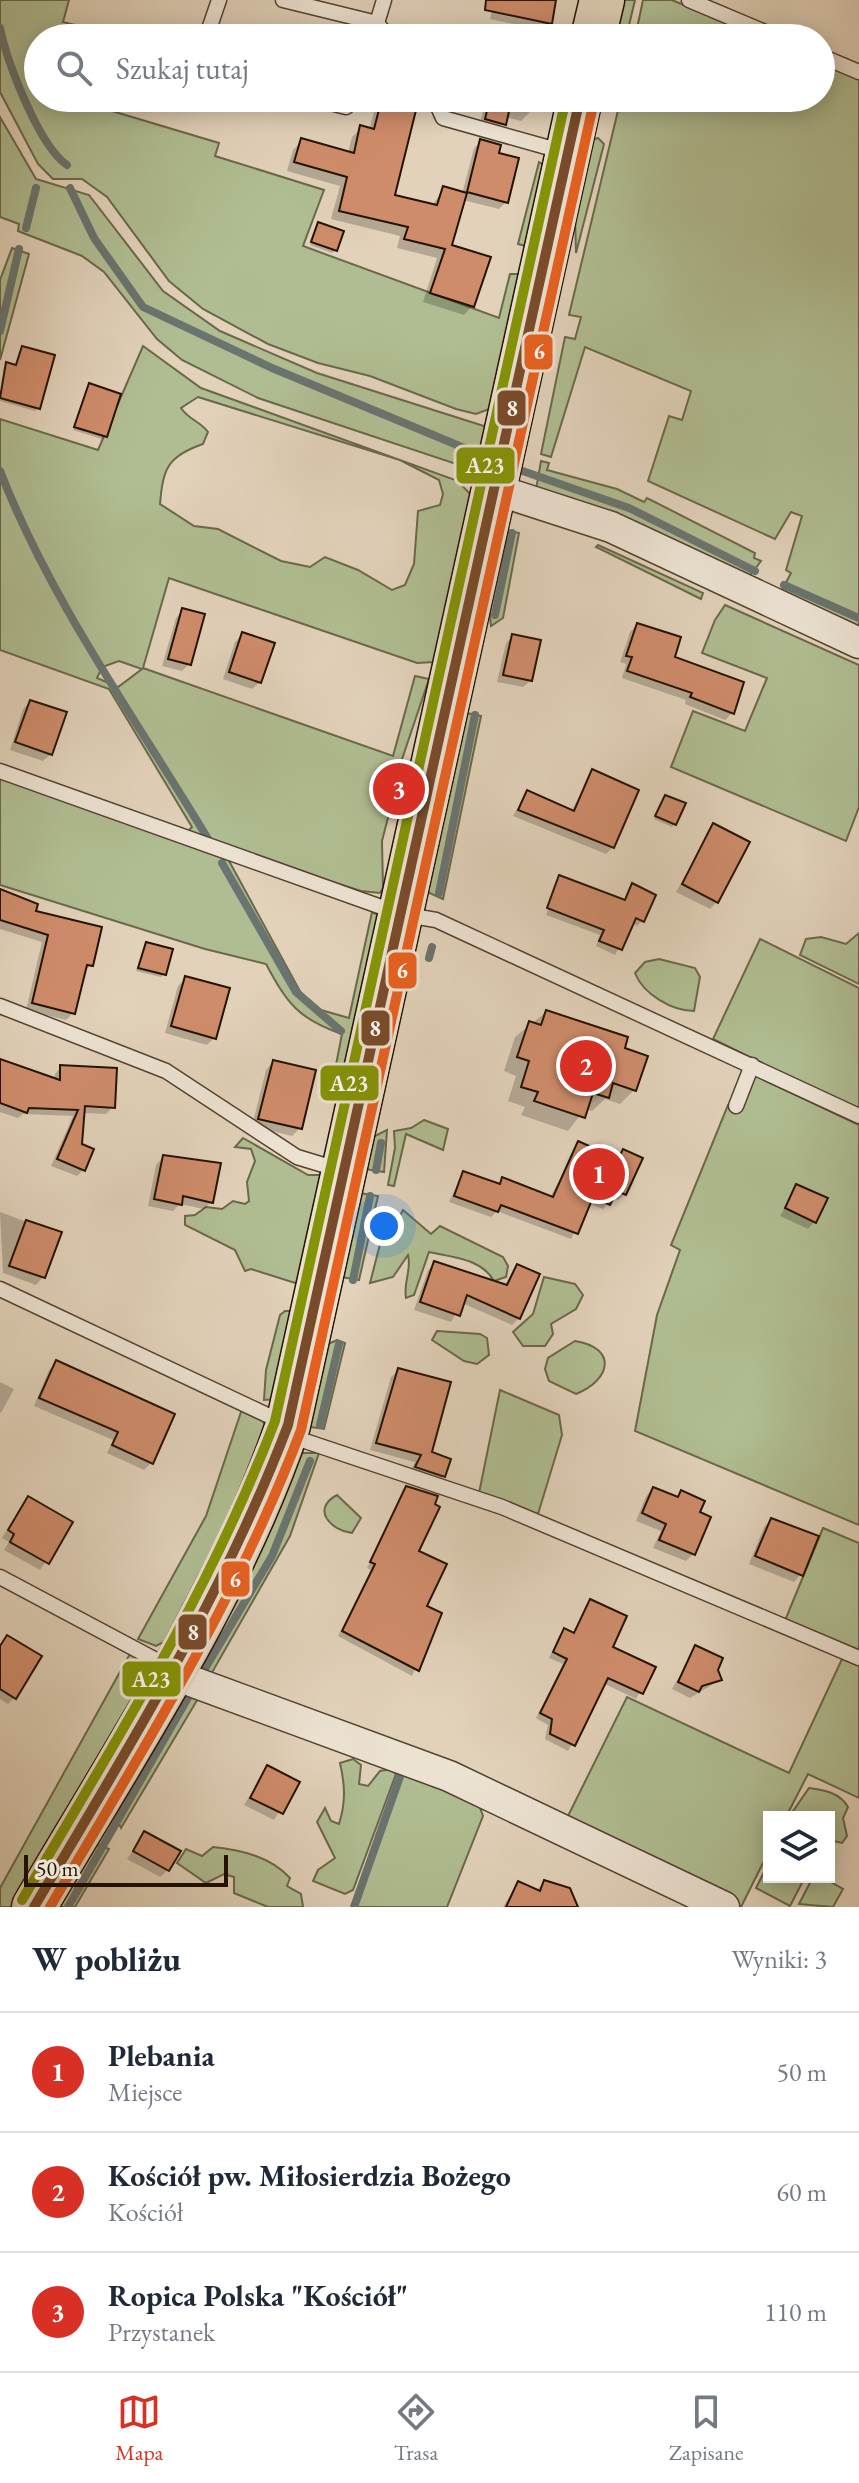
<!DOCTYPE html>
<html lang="pl">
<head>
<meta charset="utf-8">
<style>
	body { margin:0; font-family:"EB Garamond",serif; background:#f6f6f7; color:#1f2937 }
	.controls { position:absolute; right:24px; bottom:24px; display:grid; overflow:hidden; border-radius:0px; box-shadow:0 4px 20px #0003 }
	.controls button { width:72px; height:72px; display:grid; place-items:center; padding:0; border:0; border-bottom:2px solid #e0e1e3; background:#fff; color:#1f2937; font:40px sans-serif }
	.scale { position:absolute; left:24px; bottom:20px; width:204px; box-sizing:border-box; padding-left:8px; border:4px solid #241202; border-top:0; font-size:22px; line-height:28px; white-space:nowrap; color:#241202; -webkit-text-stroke:6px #ece2d2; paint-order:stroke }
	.you { position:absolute; left:384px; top:1226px; width:28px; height:28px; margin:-20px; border:6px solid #fff; border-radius:50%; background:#1a73e8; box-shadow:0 0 0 12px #1a73e833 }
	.badge { display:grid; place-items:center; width:52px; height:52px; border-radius:50%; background:#d93025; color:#fff; font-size:26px; font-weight:700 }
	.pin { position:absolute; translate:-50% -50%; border:4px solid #fff; box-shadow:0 2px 8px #0006 }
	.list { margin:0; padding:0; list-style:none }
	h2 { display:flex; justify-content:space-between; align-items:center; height:104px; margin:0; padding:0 32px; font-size:34px }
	h2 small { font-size:26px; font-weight:400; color:#747a83 }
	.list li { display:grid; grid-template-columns:52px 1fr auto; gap:24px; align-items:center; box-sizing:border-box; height:120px; padding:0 32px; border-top:2px solid #e0e1e3 }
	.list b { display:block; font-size:30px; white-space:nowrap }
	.list p { margin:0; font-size:26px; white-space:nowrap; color:#747a83 }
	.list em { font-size:26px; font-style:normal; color:#747a83 }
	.icon { flex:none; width:44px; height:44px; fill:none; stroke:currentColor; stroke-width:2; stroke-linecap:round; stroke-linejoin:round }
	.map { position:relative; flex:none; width:859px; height:1907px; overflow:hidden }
	.search { position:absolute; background:#fff; box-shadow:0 4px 20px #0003; left:24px; right:24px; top:24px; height:88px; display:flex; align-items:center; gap:20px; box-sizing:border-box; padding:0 28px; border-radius:44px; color:#747a83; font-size:30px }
	.sheet { height:464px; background:#fff }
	nav { display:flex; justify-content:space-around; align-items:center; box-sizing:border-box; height:112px; border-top:2px solid #e0e1e3; background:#fff; font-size:22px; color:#747a83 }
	nav a { display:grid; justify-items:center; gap:4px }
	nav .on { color:#d93025 }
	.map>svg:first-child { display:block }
	.green { fill:#b0bd92; stroke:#6a684a; stroke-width:2; fill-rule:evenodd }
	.shadow { fill:#0003 }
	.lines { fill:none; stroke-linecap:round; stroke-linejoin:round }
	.stream { stroke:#6a7470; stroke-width:8 }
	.building { fill:#cf8c6b; stroke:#241202; stroke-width:2 }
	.lane-casing { stroke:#544230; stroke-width:17 }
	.street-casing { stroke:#544230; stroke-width:33 }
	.primary-casing { stroke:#241202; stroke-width:47 }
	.lane { stroke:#ece2d2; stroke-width:14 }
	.street { stroke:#ece2d2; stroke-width:30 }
	.primary { stroke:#e2d2ba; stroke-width:44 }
	.bus-1-casing { stroke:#ece2d2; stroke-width:16 }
	.bus-2-casing { stroke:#ece2d2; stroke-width:16 }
	.bus-3-casing { stroke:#ece2d2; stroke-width:16 }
	.bus-1 { stroke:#7a4b2a; stroke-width:10 }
	.bus-2 { stroke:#e86120; stroke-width:10 }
	.bus-3 { stroke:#859406; stroke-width:10 }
	.line-badge { stroke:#ece2d2; stroke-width:3 }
	.badge-label { font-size:22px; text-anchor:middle; font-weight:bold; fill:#fff }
</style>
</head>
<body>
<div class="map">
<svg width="859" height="1907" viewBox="0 0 859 1907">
	<rect width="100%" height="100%" fill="#e2d2ba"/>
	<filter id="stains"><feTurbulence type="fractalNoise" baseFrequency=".0025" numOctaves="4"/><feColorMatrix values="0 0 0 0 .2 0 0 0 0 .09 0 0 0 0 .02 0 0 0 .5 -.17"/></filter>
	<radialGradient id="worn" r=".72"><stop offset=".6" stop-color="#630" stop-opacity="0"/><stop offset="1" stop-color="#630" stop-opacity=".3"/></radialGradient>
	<g class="green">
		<polygon points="0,0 69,0 63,22 122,37 38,38 38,98 104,98 102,108 219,143 215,156 324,190 303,246 499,318 510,274 520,274 492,408 476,414 456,409 370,376 318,363 268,344 203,309 169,281 107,197 82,179 53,179 38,164 0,92"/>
		<polygon points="621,0 635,0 626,38 613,38"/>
		<polygon points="643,0 672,0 763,38 635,38"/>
		<polygon points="821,63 859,80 859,627 782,590 791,573 786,570 802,516 791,512 775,539 648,481 669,416 682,420 691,391 585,347 551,457 541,454 565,337 575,339 581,317 569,315 621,98 821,98"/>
		<polygon points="0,117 36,179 89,195 163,291 220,331 317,373 487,427 480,466 474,470 258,398 182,360 157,339 104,272 82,256 18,231 19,224 0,217"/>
		<polygon points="598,138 604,144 576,253 575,215 592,140"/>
		<polygon points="539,162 544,165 529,247 518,244"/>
		<polygon points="12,248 29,254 0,360 0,280"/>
		<path d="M143,346L201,388L458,481L471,495L434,662L417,663L169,578L143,668L393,756L415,676L429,679L395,780H389L384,804L391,806L382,841L383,888L380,893L361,891L227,849L188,831L192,827L109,689L0,650V419L98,450ZM198,397L400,460L439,480L443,494L440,505L418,511L414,564L405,585L392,590L358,570L325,557L310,567L281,561L218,529L194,526L160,504C163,468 168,456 203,444L208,432C200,421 189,420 181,408ZM119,661L142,669L118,687L97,678L102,667Z"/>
		<polygon points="541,461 549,463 547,470 617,489 644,502 647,498 755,553 754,558 761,561 749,577 535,495"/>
		<polygon points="507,530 519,533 503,618 491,626 489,607"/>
		<polygon points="598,545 703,593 701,599 596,547"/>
		<polygon points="725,605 859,665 859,807 846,841 671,767 693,711 745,731 767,678 702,653 715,620"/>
		<polygon points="467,713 481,716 443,899 427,892"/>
		<path d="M0,777L228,859L301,993L321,1010L349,1018L372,912L382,917L347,1073L335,1070L342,1034C298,1019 287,1003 266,964L205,949L0,885Z"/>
		<polygon points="859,933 859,984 800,955 806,939 821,937 846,944"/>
		<polygon points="760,939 859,988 859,1111 713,1039"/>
		<path d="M659,959L695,968L700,977L694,1011C672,1011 643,994 635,973L645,962Z"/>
		<polygon points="754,1075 859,1125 859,1525 635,1431 657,1315 680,1250 671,1245 728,1105 741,1109"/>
		<polygon points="424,1120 448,1129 443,1150 406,1134 394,1186 388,1185 395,1148 394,1131 411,1128"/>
		<polygon points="387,1130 384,1172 365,1169 371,1138"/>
		<polygon points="243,1138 308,1175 322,1175 305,1280 295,1283 251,1269 245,1271 235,1250 185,1225 185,1216 195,1215 206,1207 222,1209 233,1201 245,1204 249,1201 247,1182 255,1161 251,1149 235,1147"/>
		<polygon points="360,1193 378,1196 359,1280 341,1277"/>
		<path d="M403,1210L431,1234L440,1226L503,1257L508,1266L506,1277L494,1281C481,1258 451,1257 429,1252L414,1295L406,1298C403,1283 412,1269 408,1255L393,1277L370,1283L385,1225L397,1221Z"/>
		<polygon points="544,1277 575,1284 583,1295 576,1309 551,1324 553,1334 545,1346 523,1346 513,1332 533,1314"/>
		<polygon points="285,1311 291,1311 276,1399 264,1400 266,1370 280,1315"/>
		<polygon points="437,1331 480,1334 487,1338 489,1355 477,1364 464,1361 432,1340"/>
		<polygon points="337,1340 345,1343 324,1429 310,1427 328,1344"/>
		<path d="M575,1341C618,1348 611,1380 576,1394L549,1381L545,1369L548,1358Z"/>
		<polygon points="500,1390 559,1415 562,1435 538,1514 479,1493"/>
		<polygon points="242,1409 262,1418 267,1431 224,1526 164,1642 156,1646 138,1639 206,1516"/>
		<polygon points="299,1453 319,1453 290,1536 210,1676 196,1668"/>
		<path d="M337,1495L361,1518L352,1533C330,1530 311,1509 337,1495Z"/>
		<polygon points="823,1528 859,1543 859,1654 784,1623"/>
		<polygon points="131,1652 148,1665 149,1670 14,1907 0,1907 0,1888"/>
		<polygon points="842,1659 859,1666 859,1798 808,1774 786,1817 769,1817 769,1851 741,1907 564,1824 627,1697 789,1773"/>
		<polygon points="180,1692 199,1697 121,1828 111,1808"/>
		<path d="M353,1759L361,1765L359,1784L368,1786L380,1771L391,1769L396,1774L353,1890L345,1894L313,1881L318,1870L335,1858L317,1822L325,1808L331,1821L339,1824C346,1802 345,1785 340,1763Z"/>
		<polygon points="402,1765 478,1802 483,1816 447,1907 352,1907"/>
		<path d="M809,1788C825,1790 840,1793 848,1807L843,1818L847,1836L842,1843L829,1840V1817H789Z"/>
		<polygon points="97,1844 109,1849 75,1907 55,1907 90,1846"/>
		<path d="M213,1847C242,1850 271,1857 290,1878L287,1886L301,1894L303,1907H268L234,1893V1877L224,1874L206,1883L177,1863L186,1849L202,1856Z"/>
		<polygon points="769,1862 769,1877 805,1877 790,1906 756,1888"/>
		<polygon points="813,1877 822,1877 843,1889 833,1907 799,1904"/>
	</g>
	<g class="shadow">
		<polygon points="495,0 553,0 550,23 542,30 490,19"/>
		<polygon points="378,98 414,98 393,197 432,206 444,188 462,194 474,148 481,141 497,155 506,202 499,209 463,200 450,246 472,306 464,315 423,302 437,258 397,248 400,236 331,219 340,186 287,171 293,150 302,141 348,153 352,137 361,128 369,130"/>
		<polygon points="486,98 532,98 529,113 521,121 505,117 496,131 479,127"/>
		<polygon points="319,224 336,250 332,253 310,245"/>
		<polygon points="22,348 38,408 35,411 0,401 4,367 7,364 14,366"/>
		<polygon points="90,385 105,436 102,439 73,430"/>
		<polygon points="183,610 189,664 182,671 162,666 176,618"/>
		<polygon points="637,625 672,658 732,713 725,720 685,704 686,700 622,678 626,664 620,662 630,632"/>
		<polygon points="243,634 260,682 252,689 223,679 235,642"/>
		<polygon points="513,636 531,680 523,687 497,682 506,643"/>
		<polygon points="30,702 51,754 43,761 10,750 23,709"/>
		<polygon points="592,772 613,847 606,854 513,816 527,792 571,812"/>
		<polygon points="665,797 675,824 672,827 654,819"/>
		<polygon points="714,825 717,902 710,909 676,892"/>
		<polygon points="560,877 623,902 633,886 643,920 637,926 632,923 615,955 596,946 600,935 546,915"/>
		<polygon points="0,891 35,905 33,912 91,965 83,973 73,1013 66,1020 26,1010 42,942 0,929"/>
		<polygon points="146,944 164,974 161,977 136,971"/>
		<polygon points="186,978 214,1038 207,1045 165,1033 178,986"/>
		<polygon points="546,1012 622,1049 634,1090 620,1104 605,1099 592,1111 585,1109 568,1131 521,1115 525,1107 508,1101 516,1076 504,1071 515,1037"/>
		<polygon points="0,1061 54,1080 55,1074 61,1067 113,1107 106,1114 83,1113 83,1170 77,1176 51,1166 73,1116 23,1114 18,1118 0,1112"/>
		<polygon points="273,1062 300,1128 292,1136 252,1126 266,1070"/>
		<polygon points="578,1143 616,1161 623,1152 624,1194 618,1200 612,1197 603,1209 588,1203 571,1239 497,1211 491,1217 449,1202 463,1173 497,1185 503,1180 550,1198"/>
		<polygon points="163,1157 219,1165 211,1202 204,1209 180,1204 173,1211 148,1206 156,1165"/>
		<polygon points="797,1187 815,1221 808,1229 780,1216"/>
		<polygon points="0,1212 59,1234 43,1277 36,1285 3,1273"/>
		<polygon points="435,1263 504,1286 517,1266 519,1318 512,1325 462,1303 451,1322 414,1310 428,1270"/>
		<polygon points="56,1363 151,1463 144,1470 107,1453 113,1440 34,1406 49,1370"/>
		<polygon points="399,1370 429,1453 443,1476 436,1483 409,1474 415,1462 370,1450 391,1377"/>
		<polygon points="0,1382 14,1389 1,1413 0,1412"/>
		<polygon points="407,1488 424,1607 440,1614 412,1676 338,1636 371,1570 367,1568"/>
		<polygon points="653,1489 675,1498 681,1493 697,1513 693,1554 686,1561 653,1548 661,1531 636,1521 646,1496"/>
		<polygon points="28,1498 71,1523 40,1570 4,1550 9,1542 2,1538"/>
		<polygon points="771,1520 801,1574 794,1582 749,1564 764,1527"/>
		<polygon points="590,1601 610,1648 653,1668 636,1699 603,1683 568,1751 545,1739 548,1725 536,1718 563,1664 549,1658 559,1636 564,1631 572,1634"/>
		<polygon points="8,1637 15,1697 8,1704 0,1699 0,1645"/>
		<polygon points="696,1648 720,1680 690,1698 672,1689"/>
		<polygon points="268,1767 297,1783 274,1820 244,1805"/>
		<polygon points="145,1833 168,1870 160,1877 127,1859"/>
		<polygon points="544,1882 568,1907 503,1907 518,1883 536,1891"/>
	</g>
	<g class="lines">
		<g class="stream">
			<path d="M0,28C7,62 39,146 67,165"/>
			<polyline points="70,188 94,238 143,307 272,368 486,457"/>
			<polyline points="26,228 36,188"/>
			<polyline points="0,331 19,249"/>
			<polyline points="514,468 629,508 755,571"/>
			<path d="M0,471C51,602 136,719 208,839"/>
			<polyline points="784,585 859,618"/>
			<polyline points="495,615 512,533"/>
			<polyline points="222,863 296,992 341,1031"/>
			<polyline points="439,893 475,715"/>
			<polyline points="429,958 432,947"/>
			<polyline points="376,1170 381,1143"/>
			<polyline points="353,1280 370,1196"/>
			<polyline points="320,1425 339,1344"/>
			<polyline points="200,1677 272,1556 310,1461"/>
			<polyline points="68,1907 193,1689"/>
			<polyline points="354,1907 402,1771"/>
		</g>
	</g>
	<g class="building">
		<polygon points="486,0 556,0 552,24 485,10"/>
		<polygon points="382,98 419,98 395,195 437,205 443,186 467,193 452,245 491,257 474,307 430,293 445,249 404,239 408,227 339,211 347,177 294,162 301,138 354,153 360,125 374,129"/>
		<polygon points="490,98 512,98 506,125 485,119"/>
		<polygon points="480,139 501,145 499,153 519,158 508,203 467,192"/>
		<polygon points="318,222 344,231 337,251 311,242"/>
		<polygon points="22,346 55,355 40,409 0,398 6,362 16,365"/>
		<polygon points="89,383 121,394 107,437 74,427"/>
		<polygon points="182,608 205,614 191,665 168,659"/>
		<polygon points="637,623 681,637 675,657 744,682 734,714 690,697 692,693 627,671 632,657 626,656"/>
		<polygon points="242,632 275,643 261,683 229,672"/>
		<polygon points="512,634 541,640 532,681 503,675"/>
		<polygon points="30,700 67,712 52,755 15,742"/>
		<polygon points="592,769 639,790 614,848 518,810 527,790 574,811"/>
		<polygon points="665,795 686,803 676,825 655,816"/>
		<polygon points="713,823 750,842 718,903 682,884"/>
		<polygon points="559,875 625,900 632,883 656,895 644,922 636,918 622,950 599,941 604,930 547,908"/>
		<polygon points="0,889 38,904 36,911 102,927 93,966 87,965 75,1014 32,1003 48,935 0,920"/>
		<polygon points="146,942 173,949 166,975 138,968"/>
		<polygon points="185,976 230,988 216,1039 171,1026"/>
		<polygon points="546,1010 628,1037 625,1048 648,1056 636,1091 613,1083 609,1098 593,1093 585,1118 534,1101 538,1092 521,1087 529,1061 517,1057 529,1021 541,1025"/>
		<polygon points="0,1059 60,1080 60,1065 117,1068 115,1108 85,1106 82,1144 94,1149 85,1171 57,1159 78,1110 29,1108 27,1113 0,1103"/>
		<polygon points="273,1060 316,1070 302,1129 258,1119"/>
		<polygon points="578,1141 618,1159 623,1149 643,1158 626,1195 617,1191 610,1205 593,1197 578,1234 501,1205 498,1212 454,1196 463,1171 500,1184 502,1177 553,1197"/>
		<polygon points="163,1155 221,1163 213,1203 183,1196 182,1205 154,1199"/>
		<polygon points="796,1184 828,1198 816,1223 785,1208"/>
		<polygon points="26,1220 62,1232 45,1278 9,1266"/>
		<polygon points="434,1261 507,1285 517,1264 540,1274 520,1319 467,1295 460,1316 420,1302"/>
		<polygon points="56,1360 175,1414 153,1464 112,1445 118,1432 39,1398"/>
		<polygon points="398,1368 451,1382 432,1452 451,1459 445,1477 415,1467 421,1455 376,1443"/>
		<polygon points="406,1486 438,1496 435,1504 440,1507 419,1551 447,1564 427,1606 442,1613 419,1671 342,1631 375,1564 370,1562"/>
		<polygon points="653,1487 678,1497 681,1490 705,1501 700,1512 711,1517 695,1555 659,1540 666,1524 642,1513"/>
		<polygon points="28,1496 73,1522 49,1564 10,1542 14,1534 8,1530"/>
		<polygon points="771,1518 819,1536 803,1576 755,1556"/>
		<polygon points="590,1599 627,1616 613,1647 656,1667 643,1694 608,1678 575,1746 550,1734 552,1719 540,1713 567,1659 553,1652 564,1628 574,1633"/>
		<polygon points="7,1635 42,1656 16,1699 0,1689 0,1646"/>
		<polygon points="695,1645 723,1658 718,1670 722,1680 702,1686 699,1692 678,1682"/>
		<polygon points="267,1765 300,1782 283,1814 250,1798"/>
		<polygon points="144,1831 181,1851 169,1871 133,1851"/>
		<polygon points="544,1880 570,1888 578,1907 506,1907 518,1881 540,1891"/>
	</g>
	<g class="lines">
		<defs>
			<g id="lane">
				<polyline points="283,0 377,23"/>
				<polyline points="384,0 377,23 389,38"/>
				<polyline points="689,0 779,38"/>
				<polyline points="206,38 219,0"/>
				<polyline points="821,56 859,72"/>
				<polyline points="311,98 346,107 357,98"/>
				<polyline points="434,98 443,118 564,152"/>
				<polyline points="0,771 401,914 436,920 859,1116"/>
				<polyline points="0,1006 166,1071 297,1157 340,1170"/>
				<polyline points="736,1106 752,1065"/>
				<polyline points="0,1289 284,1423"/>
				<polyline points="290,1436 502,1507 859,1658"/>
				<polyline points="0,1577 169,1667"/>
			</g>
			<g id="street">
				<polyline points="494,489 611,527 859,643"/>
				<polyline points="173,1669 188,1680 449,1776 724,1907"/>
			</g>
			<g id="primary">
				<polyline points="593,38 602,0"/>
				<path d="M34,1907C125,1751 230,1596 288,1425L580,98"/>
			</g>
		</defs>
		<use href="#lane" class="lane-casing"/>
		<use href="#street" class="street-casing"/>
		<use href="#primary" class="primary-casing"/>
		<use href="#lane" class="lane"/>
		<use href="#street" class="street"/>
		<use href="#primary" class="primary"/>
		<defs>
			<path id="bus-1" d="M34,1907C127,1750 223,1597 288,1425L580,98"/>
			<path id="bus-2" d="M50,1907C142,1751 237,1600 301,1430L594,101"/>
			<path id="bus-3" d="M22,1900C114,1744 210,1592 275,1421L566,98"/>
		</defs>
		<use href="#bus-1" class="bus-1-casing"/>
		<use href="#bus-2" class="bus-2-casing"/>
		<use href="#bus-3" class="bus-3-casing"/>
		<use href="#bus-1" class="bus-1"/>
		<use href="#bus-2" class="bus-2"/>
		<use href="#bus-3" class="bus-3"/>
	</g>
	<g class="line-badge">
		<rect x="523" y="333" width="31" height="38" rx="8" fill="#e86120"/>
		<rect x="496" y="389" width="31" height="38" rx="8" fill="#7a4b2a"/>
		<rect x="455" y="446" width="61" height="39" rx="8" fill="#859406"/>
		<rect x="387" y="951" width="31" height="39" rx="8" fill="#e86120"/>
		<rect x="360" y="1009" width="31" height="38" rx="8" fill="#7a4b2a"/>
		<rect x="319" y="1064" width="61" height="38" rx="8" fill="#859406"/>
		<rect x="220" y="1560" width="31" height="38" rx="8" fill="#e86120"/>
		<rect x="177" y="1613" width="31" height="38" rx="8" fill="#7a4b2a"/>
		<rect x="121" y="1660" width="61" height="38" rx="8" fill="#859406"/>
	</g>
	<g class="badge-label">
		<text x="539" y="359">6</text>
		<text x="512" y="416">8</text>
		<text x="485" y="473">A23</text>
		<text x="402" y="978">6</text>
		<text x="375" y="1036">8</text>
		<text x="349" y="1091">A23</text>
		<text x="235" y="1587">6</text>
		<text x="193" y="1640">8</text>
		<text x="151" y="1687">A23</text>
	</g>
	<rect width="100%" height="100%" filter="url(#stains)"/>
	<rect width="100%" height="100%" fill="url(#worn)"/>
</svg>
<div class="controls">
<button><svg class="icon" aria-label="layers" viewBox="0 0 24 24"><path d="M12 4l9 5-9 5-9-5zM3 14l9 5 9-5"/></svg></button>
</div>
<div class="scale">50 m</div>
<div class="you"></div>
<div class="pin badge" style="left:599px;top:1174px">1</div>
<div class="pin badge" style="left:586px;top:1066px">2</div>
<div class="pin badge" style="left:399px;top:789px">3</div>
<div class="search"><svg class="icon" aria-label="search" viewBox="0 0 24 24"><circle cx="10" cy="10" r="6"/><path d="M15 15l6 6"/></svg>Szukaj tutaj</div>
</div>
<section class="sheet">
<h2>W pobliżu<small>Wyniki: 3</small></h2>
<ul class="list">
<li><span class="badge">1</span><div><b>Plebania</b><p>Miejsce</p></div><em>50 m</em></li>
<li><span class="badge">2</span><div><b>Kościół pw. Miłosierdzia Bożego</b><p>Kościół</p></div><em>60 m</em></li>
<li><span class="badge">3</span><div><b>Ropica Polska &quot;Kościół&quot;</b><p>Przystanek</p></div><em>110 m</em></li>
</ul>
</section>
<nav>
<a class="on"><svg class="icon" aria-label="map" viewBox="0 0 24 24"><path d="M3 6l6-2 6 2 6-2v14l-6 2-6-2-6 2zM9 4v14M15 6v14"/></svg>Mapa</a>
<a><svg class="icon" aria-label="directions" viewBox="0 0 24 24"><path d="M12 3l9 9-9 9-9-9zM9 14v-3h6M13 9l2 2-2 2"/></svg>Trasa</a>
<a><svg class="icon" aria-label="saved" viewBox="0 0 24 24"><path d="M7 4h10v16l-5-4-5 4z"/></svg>Zapisane</a>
</nav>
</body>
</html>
